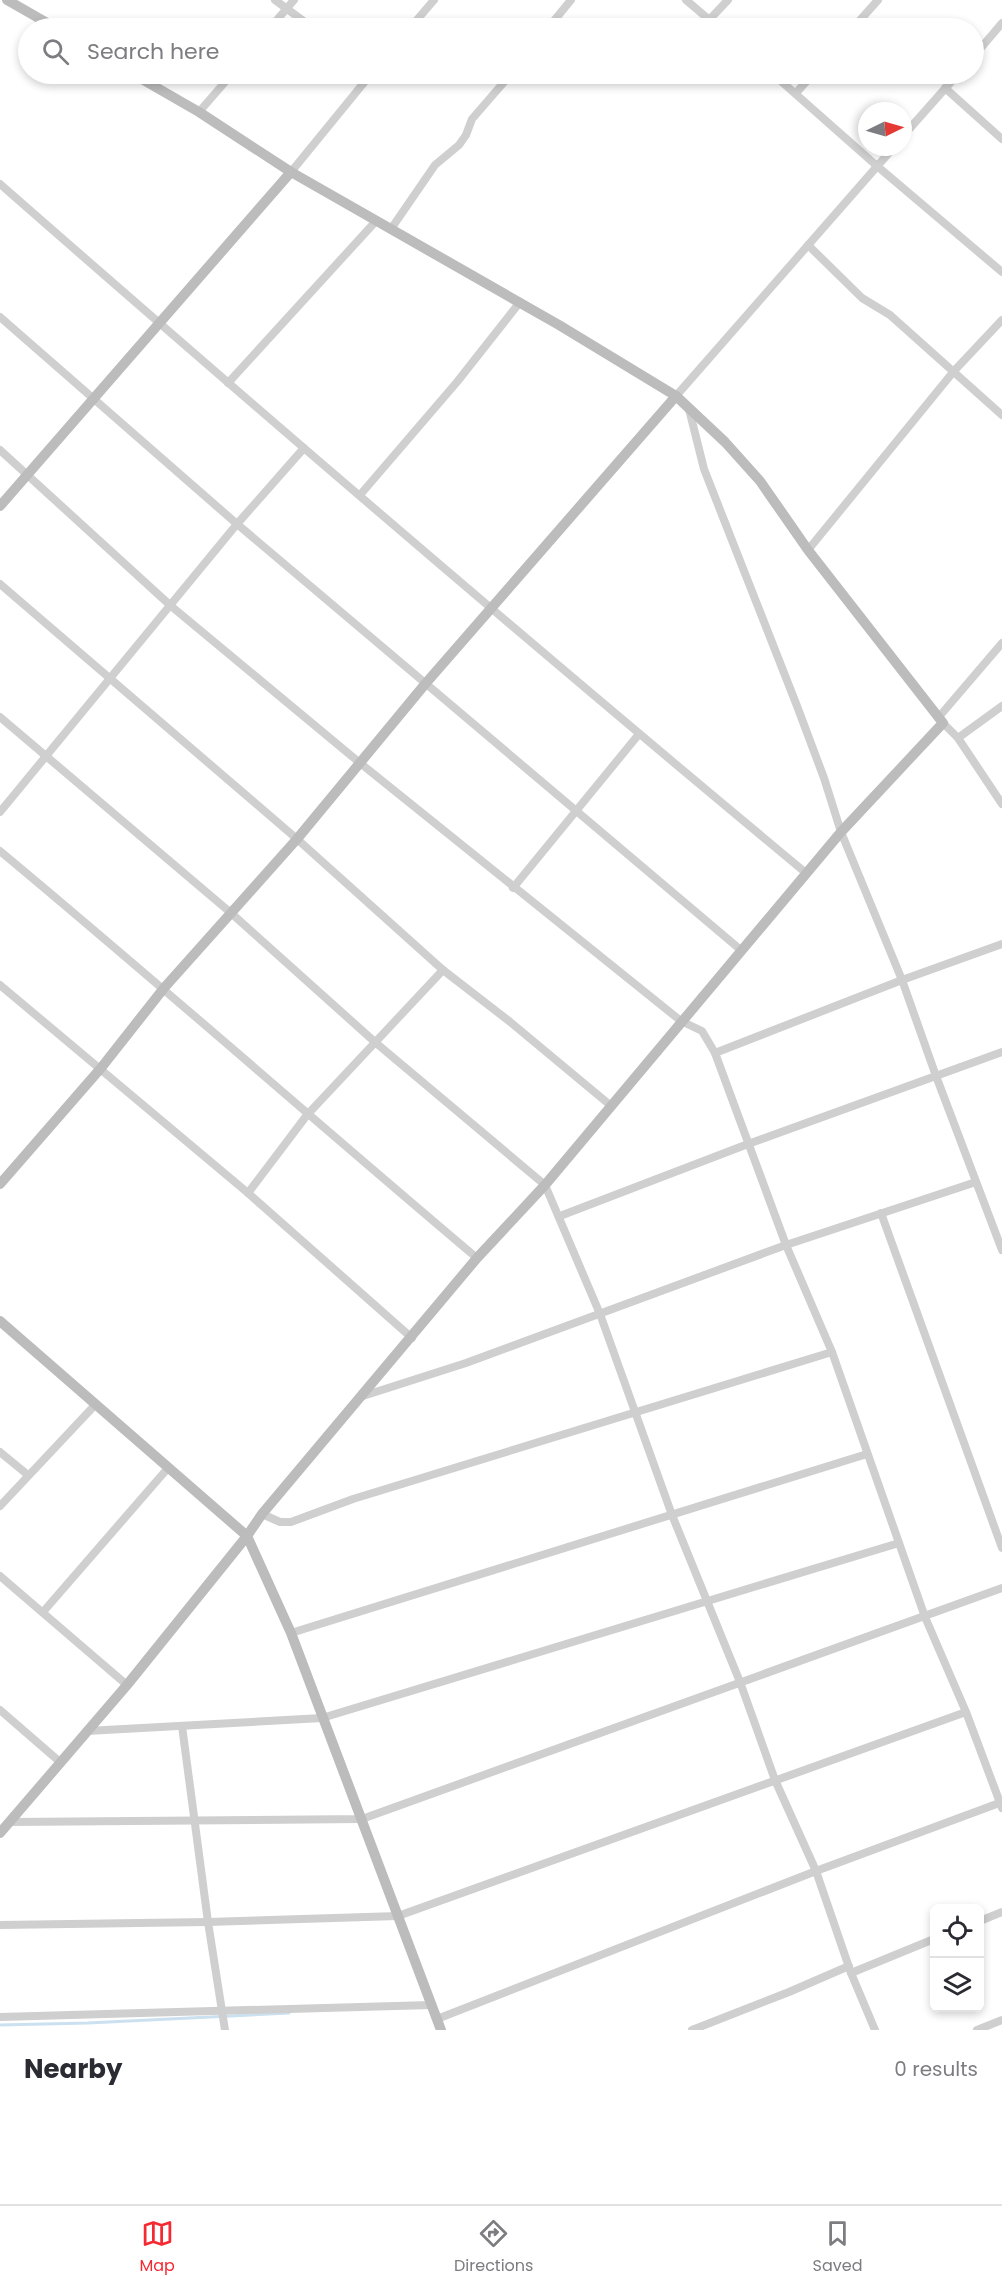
<!DOCTYPE html>
<html lang="en">
<head>
<meta charset="utf-8">
<style>
	body { margin:0; font-family:Poppins,sans-serif; background:#f7f7f7; color:#2b2b33 }
	.controls { position:absolute; right:18px; bottom:18px; display:grid; overflow:hidden; border-radius:9px; box-shadow:0 3px 9px #0003 }
	.controls button { width:54px; height:54px; display:grid; place-items:center; padding:0; border:0; border-bottom:2px solid #e1e1e2; background:#fff; color:#2b2b33; font:30px sans-serif }
	.compass { position:absolute; left:858px; top:102px; width:54px; height:54px; border-radius:50%; background:#fff; box-shadow:0 3px 9px #0003; rotate:85deg }
	.list { margin:0; padding:0; list-style:none }
	h2 { display:flex; justify-content:space-between; align-items:center; height:78px; margin:0; padding:0 24px; font-size:26px }
	h2 small { font-size:20px; font-weight:400; color:#7c7c81 }
	.icon { flex:none; width:33px; height:33px; fill:none; stroke:currentColor; stroke-width:2; stroke-linecap:round; stroke-linejoin:round }
	.map { position:relative; flex:none; width:1002px; height:2030px; overflow:hidden }
	.search { position:absolute; background:#fff; box-shadow:0 3px 9px #0003; left:18px; right:18px; top:18px; height:66px; display:flex; align-items:center; gap:15px; box-sizing:border-box; padding:0 21px; border-radius:33px; color:#7c7c81; font-size:22px }
	.sheet { height:174px; background:#fff }
	nav { display:flex; justify-content:space-around; align-items:center; box-sizing:border-box; height:84px; border-top:2px solid #e1e1e2; background:#fff; font-size:16px; color:#7c7c81 }
	nav a { display:grid; justify-items:center; gap:3px }
	nav .on { color:#f52932 }
	.map>svg:first-child { display:block }
	.lines { fill:none; stroke-linecap:round; stroke-linejoin:round }
	.stream { stroke:#cbe1f0; stroke-width:3 }
	.street { stroke:#cfcfcf; stroke-width:8 }
	.secondary { stroke:#bcbcbc; stroke-width:10 }
</style>
</head>
<body>
<div class="map">
<svg width="1002" height="2030" viewBox="0 0 1002 2030">
	<rect width="100%" height="100%" fill="#fff"/>
	<g class="lines">
		<polyline class="stream" points="0,2025 88,2023 289,2013"/>
		<g class="street">
			<polyline points="275,0 313,28"/>
			<polyline points="686,0 719,28"/>
			<polyline points="709,20 728,0"/>
			<polyline points="270,28 294,0"/>
			<polyline points="410,28 434,0"/>
			<polyline points="548,28 571,0"/>
			<polyline points="853,28 878,0"/>
			<polyline points="974,56 1002,23"/>
			<polyline points="773,74 877,166 1002,272"/>
			<polyline points="945,88 1002,139"/>
			<polyline points="796,93 813,74"/>
			<polyline points="199,112 232,74"/>
			<polyline points="903,136 958,74"/>
			<polyline points="291,172 371,74"/>
			<path d="M0,184C266,417 534,647 806,873"/>
			<polyline points="391,229 435,165 459,145 466,135 472,119 511,74"/>
			<polyline points="808,245 862,298 890,315 1002,415"/>
			<polyline points="0,317 237,524 742,951"/>
			<polyline points="228,383 376,221"/>
			<polyline points="676,396 894,147"/>
			<polyline points="689,409 704,469 797,706 824,778 841,832 902,980 936,1076 1002,1250"/>
			<polyline points="0,450 171,606 360,763 681,1021 702,1031 715,1053 786,1245 832,1352 925,1617 966,1712 1002,1808"/>
			<polyline points="360,495 457,382 520,302"/>
			<polyline points="808,550 954,371 1002,320"/>
			<polyline points="0,584 297,839 443,970 509,1021 610,1105"/>
			<polyline points="0,717 231,913 376,1043 545,1185 600,1314 672,1515 740,1682 775,1780 816,1871 851,1973 875,2030"/>
			<polyline points="938,718 1002,643"/>
			<polyline points="943,723 958,738 1002,804"/>
			<polyline points="958,738 1002,706"/>
			<polyline points="0,812 237,524 304,448"/>
			<path d="M0,851C161,985 317,1123 477,1258"/>
			<polyline points="513,888 639,734"/>
			<polyline points="0,985 248,1193 412,1338"/>
			<polyline points="715,1053 902,980 1002,944"/>
			<polyline points="248,1193 307,1115 443,970"/>
			<polyline points="881,1213 1002,1548"/>
			<polyline points="560,1216 748,1144 1002,1052"/>
			<polyline points="363,1396 466,1363 786,1245 976,1182"/>
			<polyline points="0,1452 28,1475"/>
			<polyline points="0,1506 95,1405"/>
			<polyline points="262,1514 280,1522 291,1522 353,1499 832,1352"/>
			<polyline points="0,1576 127,1685"/>
			<polyline points="43,1612 168,1468"/>
			<polyline points="291,1633 867,1454"/>
			<polyline points="0,1710 60,1762"/>
			<polyline points="182,1726 208,1922 225,2030"/>
			<polyline points="87,1731 322,1718 899,1543"/>
			<polyline points="10,1822 362,1819 1002,1588"/>
			<polyline points="980,1921 1002,1912"/>
			<polyline points="0,1925 208,1922 398,1916 966,1712"/>
			<polyline points="851,1973 934,1939"/>
			<polyline points="0,2017 431,2005"/>
			<polyline points="437,2019 816,1871 1002,1802"/>
			<polyline points="692,2030 789,1992 849,1966"/>
			<polyline points="977,2030 1002,2020"/>
		</g>
		<g class="secondary">
			<polyline points="7,0 56,28"/>
			<polyline points="0,506 291,172"/>
			<polyline points="0,1184 101,1068 164,988 297,839 426,683 676,396"/>
			<polyline points="0,1321 247,1536 291,1633 441,2030"/>
			<polyline points="0,1833 127,1685 247,1536 262,1514 477,1258 545,1185 841,832 943,723 808,550 760,481 725,442 676,396 559,325 291,172 199,112 133,74"/>
		</g>
	</g>
</svg>
<div class="controls">
<button><svg class="icon" aria-label="locate" viewBox="0 0 24 24"><circle cx="12" cy="12" r="6"/><path d="M12 2v4M12 18v4M2 12h4M18 12h4"/></svg></button>
<button><svg class="icon" aria-label="layers" viewBox="0 0 24 24"><path d="M12 4l9 5-9 5-9-5zM3 14l9 5 9-5"/></svg></button>
</div>
<svg class="compass" viewBox="-18 -18 36 36"><path d="M0-13l5 13h-10z" fill="#e53935"/><path d="M0 13l5-13h-10z" fill="#7c7c81"/></svg>
<div class="search"><svg class="icon" aria-label="search" viewBox="0 0 24 24"><circle cx="10" cy="10" r="6"/><path d="M15 15l6 6"/></svg>Search here</div>
</div>
<section class="sheet">
<h2>Nearby<small>0 results</small></h2>
<ul class="list">
</ul>
</section>
<nav>
<a class="on"><svg class="icon" aria-label="map" viewBox="0 0 24 24"><path d="M3 6l6-2 6 2 6-2v14l-6 2-6-2-6 2zM9 4v14M15 6v14"/></svg>Map</a>
<a><svg class="icon" aria-label="directions" viewBox="0 0 24 24"><path d="M12 3l9 9-9 9-9-9zM9 14v-3h6M13 9l2 2-2 2"/></svg>Directions</a>
<a><svg class="icon" aria-label="saved" viewBox="0 0 24 24"><path d="M7 4h10v16l-5-4-5 4z"/></svg>Saved</a>
</nav>
</body>
</html>
